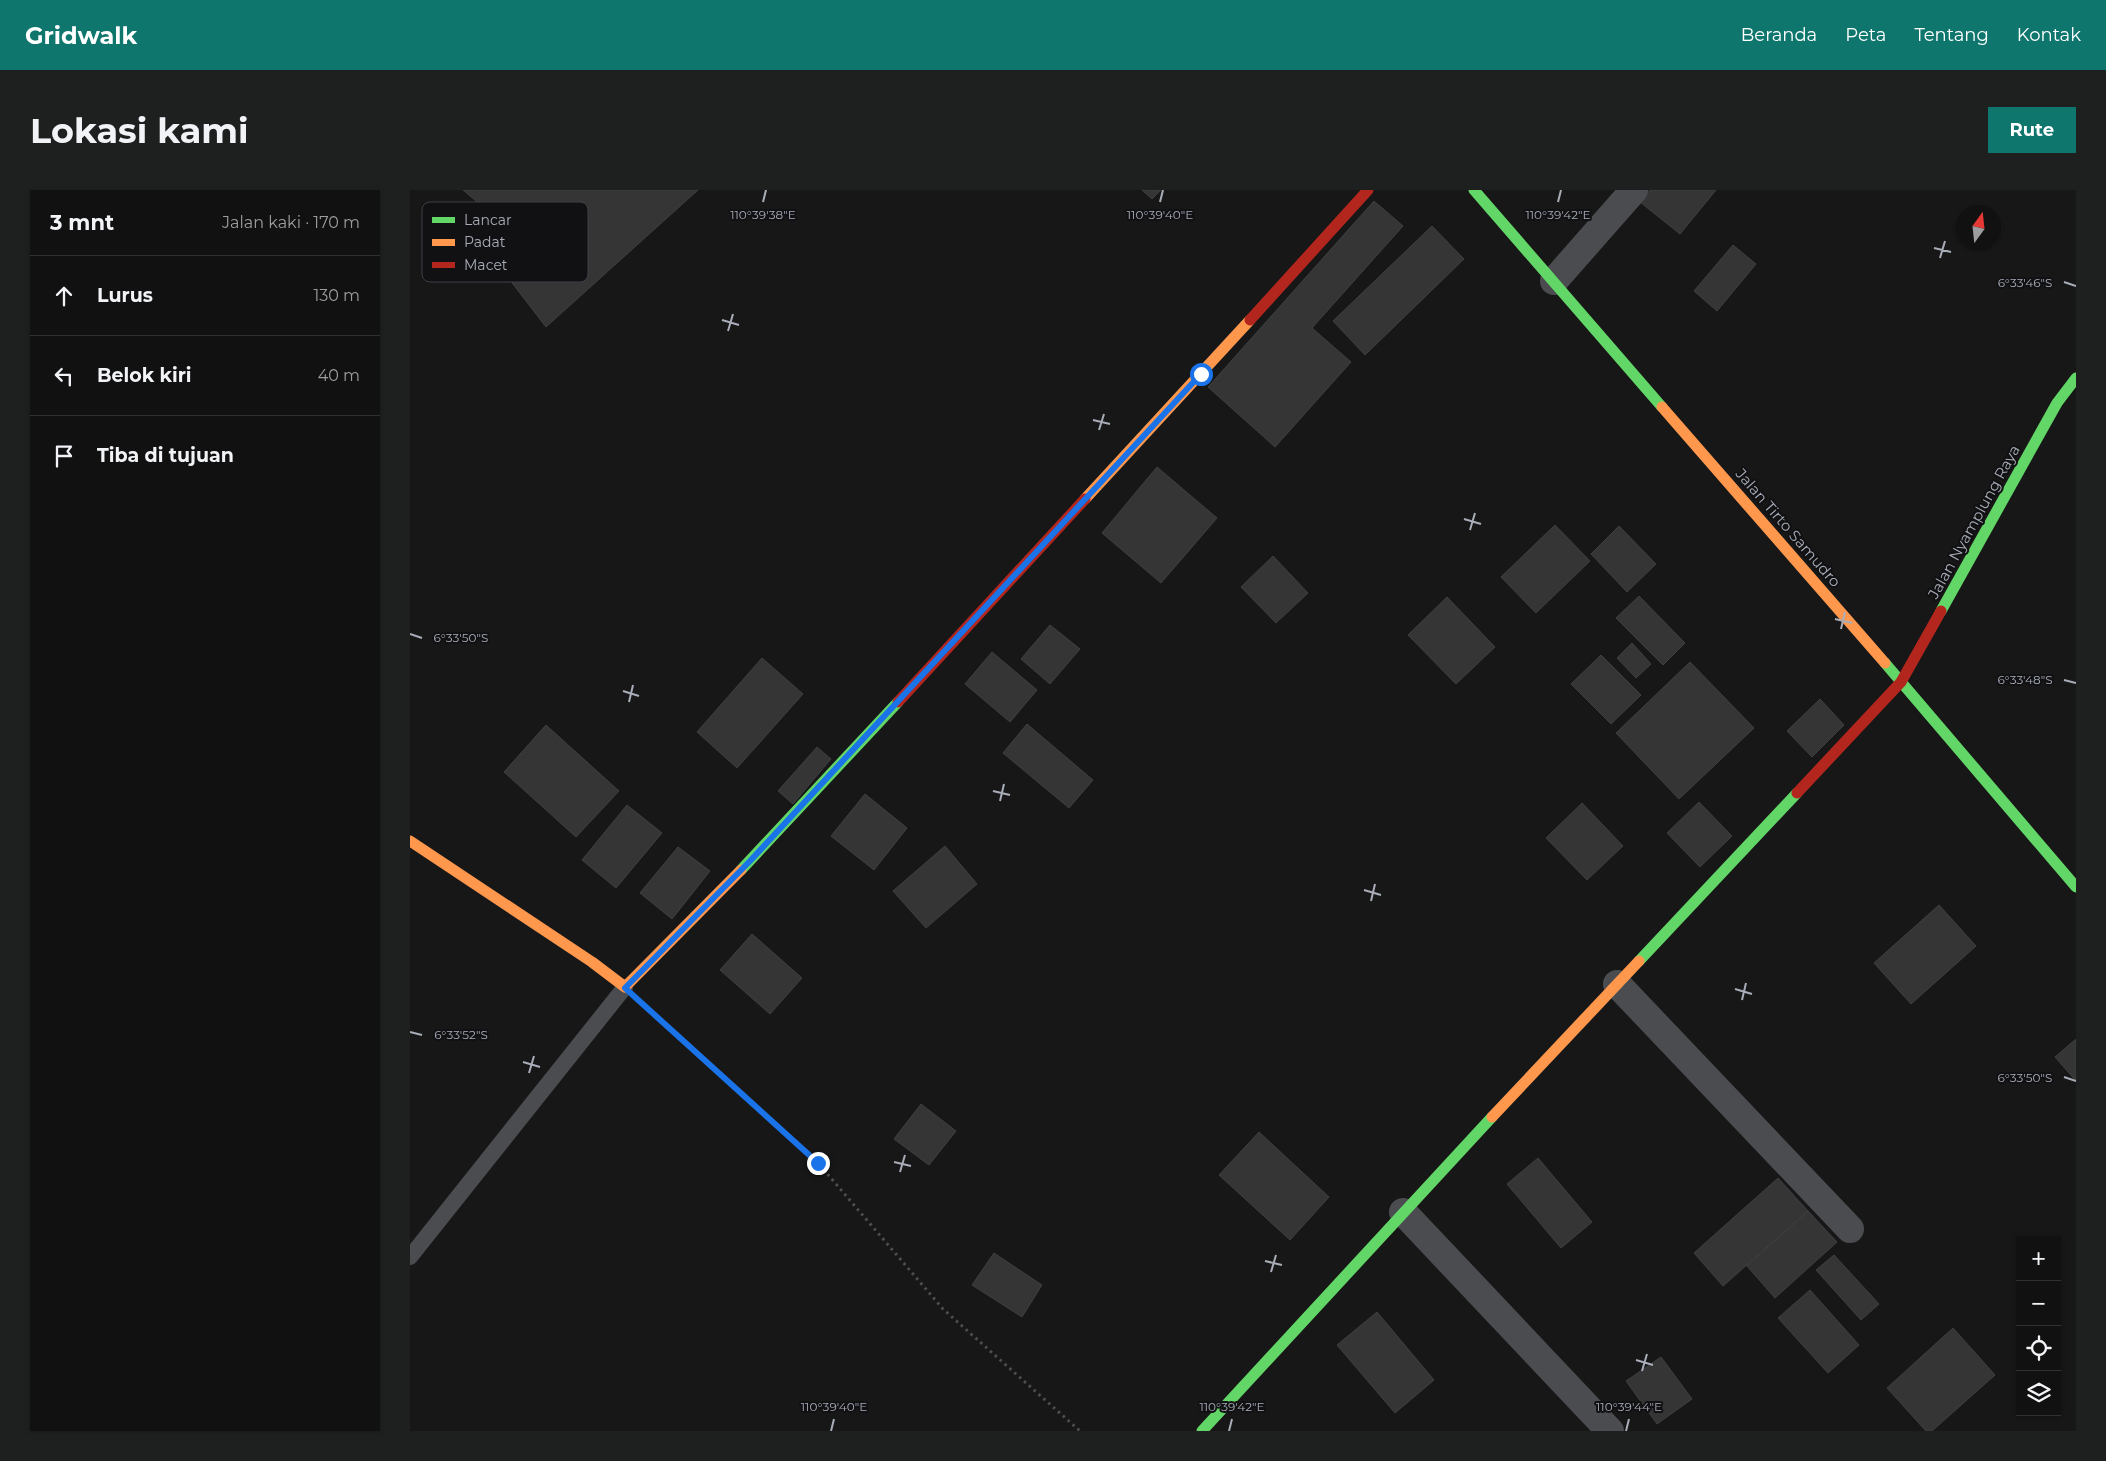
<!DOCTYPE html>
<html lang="id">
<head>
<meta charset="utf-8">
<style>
	body { margin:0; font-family:Montserrat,sans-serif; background:#1e1f1f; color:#f1f3f6 }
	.controls { position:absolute; right:15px; bottom:15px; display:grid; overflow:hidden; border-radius:0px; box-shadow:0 1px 4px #0004 }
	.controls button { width:45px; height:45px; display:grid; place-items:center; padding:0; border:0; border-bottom:1px solid #303131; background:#111; color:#f1f3f6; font:25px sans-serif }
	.compass { position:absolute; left:1546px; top:15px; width:45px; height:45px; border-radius:50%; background:#111; box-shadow:0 1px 4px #0004; rotate:15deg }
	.stop { position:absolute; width:15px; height:15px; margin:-11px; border:4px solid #1a73e8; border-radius:50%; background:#fff }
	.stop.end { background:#1a73e8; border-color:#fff; box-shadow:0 1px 5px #0008 }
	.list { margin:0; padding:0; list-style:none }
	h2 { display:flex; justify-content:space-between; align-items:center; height:65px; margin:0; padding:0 20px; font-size:21px }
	h2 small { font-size:16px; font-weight:400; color:#9c9d9f }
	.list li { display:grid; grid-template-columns:32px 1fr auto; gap:15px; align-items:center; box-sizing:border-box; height:80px; padding:0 20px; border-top:1px solid #303131 }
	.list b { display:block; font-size:19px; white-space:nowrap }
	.list em { font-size:16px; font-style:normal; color:#9c9d9f }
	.icon { flex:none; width:28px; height:28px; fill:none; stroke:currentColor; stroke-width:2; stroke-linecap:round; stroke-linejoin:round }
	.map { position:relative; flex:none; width:1666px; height:1241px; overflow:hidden; border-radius:0px }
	header { display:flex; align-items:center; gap:30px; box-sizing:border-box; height:70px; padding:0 25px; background:#0f766e; color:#fff }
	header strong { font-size:24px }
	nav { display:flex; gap:28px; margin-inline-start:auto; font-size:18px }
	.intro { display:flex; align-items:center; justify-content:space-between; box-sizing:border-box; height:120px; padding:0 30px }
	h1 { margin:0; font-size:35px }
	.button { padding:12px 22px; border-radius:0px; background:#0f766e; color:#fff; font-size:18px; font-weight:700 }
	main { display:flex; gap:30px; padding:0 30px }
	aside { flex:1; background:#111; border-radius:0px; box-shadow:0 1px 4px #0004 }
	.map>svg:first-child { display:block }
	.building { fill:#353536; stroke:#3f4043 }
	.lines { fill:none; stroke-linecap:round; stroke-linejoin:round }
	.path { stroke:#4d4e52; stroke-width:3; stroke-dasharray:2.5 4; stroke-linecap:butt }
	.lane { stroke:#4b4c50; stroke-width:16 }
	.street { stroke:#4b4c50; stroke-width:28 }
	.fast { stroke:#63d668; stroke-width:11 }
	.slow { stroke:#ff974d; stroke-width:11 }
	.jam { stroke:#b3261e; stroke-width:11 }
	.route { stroke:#1a73e8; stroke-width:6 }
	.ticks { fill:none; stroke:#a8adb8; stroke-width:2 }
	.labels { text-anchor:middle; stroke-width:4; stroke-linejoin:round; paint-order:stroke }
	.street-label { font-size:15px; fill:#a8adb8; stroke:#111113 }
	.key { fill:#111113; stroke:#3e4045; stroke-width:1 }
	.key-label { font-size:14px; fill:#a8adb8 }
	.ticks-label { font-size:12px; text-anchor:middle; fill:#a8adb8; stroke:#111113; stroke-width:4; stroke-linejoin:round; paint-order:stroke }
</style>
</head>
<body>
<header>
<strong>Gridwalk</strong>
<nav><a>Beranda</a><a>Peta</a><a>Tentang</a><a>Kontak</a></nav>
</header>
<div class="intro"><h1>Lokasi kami</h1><a class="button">Rute</a></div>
<main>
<aside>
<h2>3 mnt<small>Jalan kaki · 170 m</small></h2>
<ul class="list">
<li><svg class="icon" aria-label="ahead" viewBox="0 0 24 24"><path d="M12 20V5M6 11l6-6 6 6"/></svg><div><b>Lurus</b></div><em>130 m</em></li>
<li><svg class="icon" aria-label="left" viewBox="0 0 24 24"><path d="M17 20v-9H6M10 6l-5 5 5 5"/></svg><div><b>Belok kiri</b></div><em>40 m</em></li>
<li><svg class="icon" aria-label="arrive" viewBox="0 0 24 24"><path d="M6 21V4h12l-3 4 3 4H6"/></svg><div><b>Tiba di tujuan</b></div></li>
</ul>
</aside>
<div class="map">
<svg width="1666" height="1241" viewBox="0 0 1666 1241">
	<rect width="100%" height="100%" fill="#171717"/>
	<g class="building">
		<polygon points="53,0 288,0 136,137 70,51 84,26"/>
		<polygon points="732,0 751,0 742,9"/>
		<polygon points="1240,0 1306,0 1270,44 1230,12"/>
		<polygon points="964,11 993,36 902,138 941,172 865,257 798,197"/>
		<polygon points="1022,36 1054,69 955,165 923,131"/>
		<polygon points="1323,55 1346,74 1307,121 1284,101"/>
		<polygon points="747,277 807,328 751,393 692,343"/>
		<polygon points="1145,335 1180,371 1126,423 1091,387"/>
		<polygon points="1209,336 1246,374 1217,402 1181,364"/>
		<polygon points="863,366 898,403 866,433 831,397"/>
		<polygon points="1229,406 1275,453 1253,475 1206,428"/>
		<polygon points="1037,407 1085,457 1046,494 998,445"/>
		<polygon points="640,435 670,459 640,494 611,469"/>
		<polygon points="1222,453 1241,474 1226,488 1207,468"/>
		<polygon points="582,462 627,500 600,532 555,494"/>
		<polygon points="1191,465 1231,505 1201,534 1161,494"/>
		<polygon points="352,468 393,504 327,578 287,542"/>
		<polygon points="1280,472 1344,538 1269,609 1206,543"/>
		<polygon points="1410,509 1434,535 1402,567 1377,541"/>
		<polygon points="617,534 683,590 659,618 593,563"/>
		<polygon points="136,535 209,601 166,647 94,582"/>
		<polygon points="407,557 421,569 383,614 368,601"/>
		<polygon points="455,604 497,638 464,680 421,646"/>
		<polygon points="1289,612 1322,646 1290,677 1257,643"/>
		<polygon points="1172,613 1213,656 1177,690 1136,648"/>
		<polygon points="217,615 252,643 206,698 172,670"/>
		<polygon points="535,656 567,694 516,738 483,701"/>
		<polygon points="268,657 300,681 262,729 230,703"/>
		<polygon points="1529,715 1566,756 1501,814 1464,773"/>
		<polygon points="342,744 392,788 360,824 310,780"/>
		<polygon points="1666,849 1666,891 1645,867"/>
		<polygon points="511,914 546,941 519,975 484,949"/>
		<polygon points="849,942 919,1007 880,1050 809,985"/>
		<polygon points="1128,968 1182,1032 1151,1058 1097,994"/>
		<polygon points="1368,988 1398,1021 1313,1096 1284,1063"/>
		<polygon points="1398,1021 1427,1052 1365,1108 1337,1076"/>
		<polygon points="584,1063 632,1095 612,1127 562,1095"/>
		<polygon points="1424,1065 1469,1114 1451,1130 1406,1080"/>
		<polygon points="1400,1100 1449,1155 1418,1183 1368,1128"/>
		<polygon points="967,1122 1024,1190 985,1223 927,1155"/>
		<polygon points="1543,1138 1585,1185 1522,1241 1516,1241 1477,1198"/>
		<polygon points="1251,1167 1282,1209 1247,1234 1216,1191"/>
	</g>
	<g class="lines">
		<polyline class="path" points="241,821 408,973 533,1119 670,1241"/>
		<polyline class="lane" points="0,1067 215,797"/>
		<g class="street">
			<polyline points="1144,91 1224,0"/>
			<polyline points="1207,794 1440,1039"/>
			<polyline points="993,1022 1200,1241"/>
		</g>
		<g class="fast">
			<polyline points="1064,0 1252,217"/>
			<polyline points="1531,421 1647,213 1666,188"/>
			<polyline points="1475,473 1666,697"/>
			<polyline points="331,680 488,512"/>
			<polyline points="1229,771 1387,603"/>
			<polyline points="792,1241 1082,927"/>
		</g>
		<g class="slow">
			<polyline points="1252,217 1475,473"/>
			<polyline points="675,309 840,130"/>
			<polyline points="0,651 182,772 215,797 331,680"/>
			<polyline points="1082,927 1229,771"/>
		</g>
		<g class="jam">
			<polyline points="840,130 958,0"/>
			<polyline points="488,512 675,309"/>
			<polyline points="1387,603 1491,492 1531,421"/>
		</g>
	</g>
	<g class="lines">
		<polyline class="route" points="408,973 215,798 341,670 791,184"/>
	</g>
	<path class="ticks" d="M353,12L356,0M750,12L753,0M1148,12L1151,0M1524,58L1541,62M1530,68L1535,51M1654,92L1666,96M312,130L329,135M318,141L323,124M683,230L700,234M689,240L694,224M1054,329L1071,334M1060,340L1065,323M1425,429L1442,433M1431,439L1435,422M0,444L12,448M1654,490L1666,493M213,501L229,506M219,512L223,495M583,601L600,605M590,611L594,594M954,700L971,705M961,711L965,694M1325,799L1342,804M1332,810L1336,793M0,842L12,845M113,872L130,877M119,883L124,866M1654,887L1666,891M484,972L501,976M490,982L495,965M855,1071L872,1075M861,1082L866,1065M1226,1170L1243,1175M1232,1181L1237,1164M421,1241L424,1229M819,1241L822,1229M1216,1241L1219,1229"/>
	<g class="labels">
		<g class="street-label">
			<text transform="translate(1564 332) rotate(-61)" y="5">Jalan Nyamplung Raya</text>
			<text transform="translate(1378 338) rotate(49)" y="5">Jalan Tirto Samudro</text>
		</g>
	</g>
	<rect x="12" y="12" width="166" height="80" rx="8" class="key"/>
	<rect x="22" y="27" width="23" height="6" fill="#63d668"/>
	<rect x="22" y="49" width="23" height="7" fill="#ff974d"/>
	<rect x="22" y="72" width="23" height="6" fill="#b3261e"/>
	<g class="key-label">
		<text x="54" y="35">Lancar</text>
		<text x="54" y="57">Padat</text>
		<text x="54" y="80">Macet</text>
	</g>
	<g class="ticks-label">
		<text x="353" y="29">110°39'38"E</text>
		<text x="750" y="29">110°39'40"E</text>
		<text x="1148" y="29">110°39'42"E</text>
		<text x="1615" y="97">6°33'46"S</text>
		<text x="51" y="452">6°33'50"S</text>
		<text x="1615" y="494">6°33'48"S</text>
		<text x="51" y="849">6°33'52"S</text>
		<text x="1615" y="892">6°33'50"S</text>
		<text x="424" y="1221">110°39'40"E</text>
		<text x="822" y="1221">110°39'42"E</text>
		<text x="1219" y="1221">110°39'44"E</text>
	</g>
</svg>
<div class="controls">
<button>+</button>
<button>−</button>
<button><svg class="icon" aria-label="locate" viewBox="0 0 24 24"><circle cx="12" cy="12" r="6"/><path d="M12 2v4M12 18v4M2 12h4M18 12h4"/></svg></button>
<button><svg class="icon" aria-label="layers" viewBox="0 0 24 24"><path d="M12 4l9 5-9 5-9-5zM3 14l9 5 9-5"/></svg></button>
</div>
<svg class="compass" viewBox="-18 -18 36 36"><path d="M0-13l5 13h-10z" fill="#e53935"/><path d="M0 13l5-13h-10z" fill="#9c9d9f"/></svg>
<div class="stop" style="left:791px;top:184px"></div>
<div class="stop end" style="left:408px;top:973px"></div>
</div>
</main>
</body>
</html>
